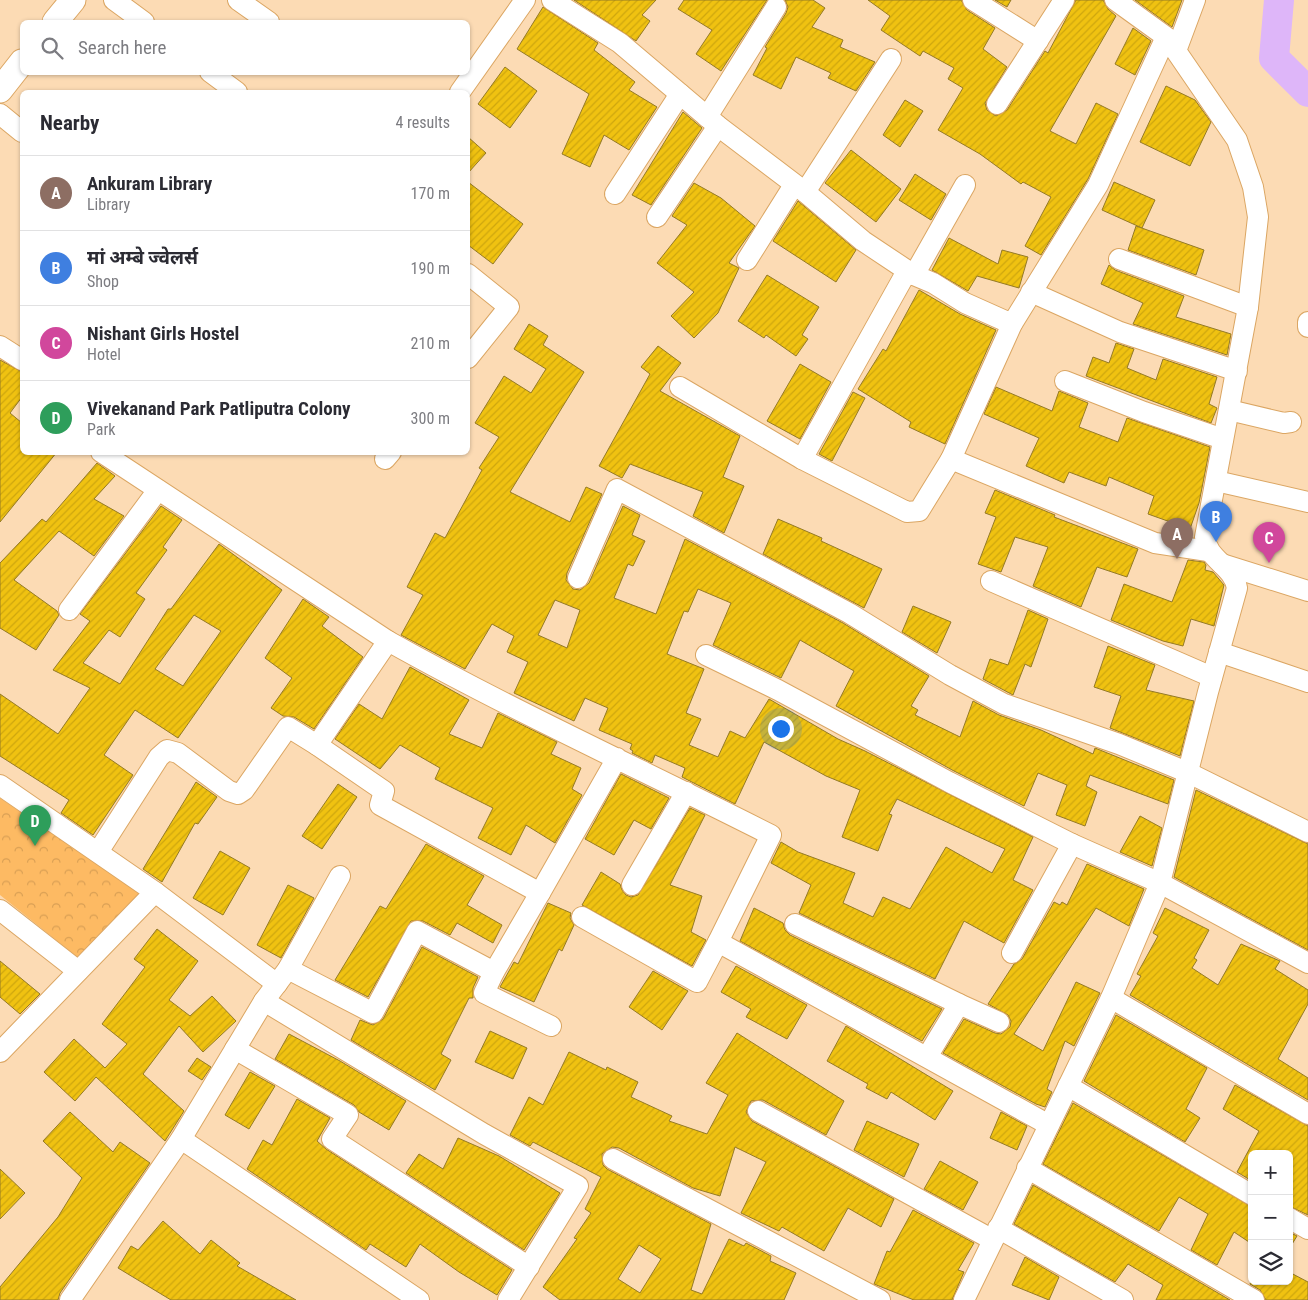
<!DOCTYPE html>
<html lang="en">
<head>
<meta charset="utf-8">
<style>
	body { margin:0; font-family:"Roboto Condensed","Noto Sans Devanagari",sans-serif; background:#f7f7f7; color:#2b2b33 }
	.controls { position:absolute; right:15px; bottom:15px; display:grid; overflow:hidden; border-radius:8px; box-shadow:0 1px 4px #0004 }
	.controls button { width:45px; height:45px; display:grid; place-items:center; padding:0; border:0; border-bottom:1px solid #e1e1e2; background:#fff; color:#2b2b33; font:25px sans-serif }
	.you { position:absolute; left:780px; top:728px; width:18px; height:18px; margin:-12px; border:4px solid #fff; border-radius:50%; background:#1a73e8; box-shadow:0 0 0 8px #1a73e833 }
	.badge { display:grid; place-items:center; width:32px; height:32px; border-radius:50%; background:#2174c3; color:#fff; font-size:16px; font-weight:700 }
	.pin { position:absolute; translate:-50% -41px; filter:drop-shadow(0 1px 2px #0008) }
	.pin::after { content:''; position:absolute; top:26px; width:18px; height:15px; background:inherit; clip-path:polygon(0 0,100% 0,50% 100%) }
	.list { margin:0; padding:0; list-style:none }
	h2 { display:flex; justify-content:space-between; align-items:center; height:65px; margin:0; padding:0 20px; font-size:21px }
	h2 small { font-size:16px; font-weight:400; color:#7c7c81 }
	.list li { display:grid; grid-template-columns:32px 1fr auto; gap:15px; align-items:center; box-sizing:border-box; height:75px; padding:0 20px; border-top:1px solid #e1e1e2 }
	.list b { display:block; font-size:19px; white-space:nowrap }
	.list p { margin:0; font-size:16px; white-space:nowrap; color:#7c7c81 }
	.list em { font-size:16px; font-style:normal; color:#7c7c81 }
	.icon { flex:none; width:28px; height:28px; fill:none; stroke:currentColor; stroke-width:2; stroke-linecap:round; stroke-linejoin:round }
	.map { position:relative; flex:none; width:1308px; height:1300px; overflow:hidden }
	.search { position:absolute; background:#fff; box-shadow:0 1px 4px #0004; left:20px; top:20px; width:450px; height:55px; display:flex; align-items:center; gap:12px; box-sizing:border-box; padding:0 18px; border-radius:8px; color:#7c7c81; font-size:19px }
	.panel { position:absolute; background:#fff; box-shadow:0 1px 4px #0004; left:20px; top:90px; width:450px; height:365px; border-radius:8px }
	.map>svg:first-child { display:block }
	.forest { fill:url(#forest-crowns) }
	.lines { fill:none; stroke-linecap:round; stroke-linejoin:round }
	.river { stroke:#deb6f9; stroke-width:30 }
	.building { fill:url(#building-hatch); stroke:#947a26; fill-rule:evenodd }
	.minor-casing { stroke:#dba663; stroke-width:22 }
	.tertiary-casing { stroke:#dba663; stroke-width:27 }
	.minor { stroke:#fff; stroke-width:20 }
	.tertiary { stroke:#fff; stroke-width:25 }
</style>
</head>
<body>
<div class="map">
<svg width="1308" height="1300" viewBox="0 0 1308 1300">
	<defs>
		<pattern id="forest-crowns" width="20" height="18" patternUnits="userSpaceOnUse" patternTransform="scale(1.25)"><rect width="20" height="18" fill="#fdba63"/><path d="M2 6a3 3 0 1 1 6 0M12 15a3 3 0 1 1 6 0" fill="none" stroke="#d99f54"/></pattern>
		<pattern id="building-hatch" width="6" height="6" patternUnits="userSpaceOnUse" patternTransform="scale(1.25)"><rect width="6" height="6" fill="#f0c211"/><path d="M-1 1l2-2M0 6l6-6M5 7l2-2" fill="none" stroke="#cea60e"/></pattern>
	</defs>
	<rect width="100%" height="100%" fill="#fcdbb4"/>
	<polygon class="forest" points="0,798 140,893 77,957 0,895"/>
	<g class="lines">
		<polyline class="river" points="1279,0 1274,58 1308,92"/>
	</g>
	<g class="building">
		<polygon points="574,0 656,0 642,15 650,21 636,41"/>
		<polygon points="684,0 767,0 721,71 696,54 712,30 678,9"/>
		<polygon points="785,0 813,0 825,8 812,27 843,40 840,47 875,62 856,91 828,78 831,73 796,57 781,89 753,75 767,48 765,47 786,13 788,7"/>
		<polygon points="868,0 961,0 967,10 995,28 983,49 1007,67 985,103 987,110 996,116 1007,110 1045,51 1048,53 1076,0 1103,0 1108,9 1116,16 1050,131 1076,144 1096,103 1118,114 1088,179 1041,255 1025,246 1051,197 1023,182 1021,184 980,154 938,130 963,88 948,79 954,68 923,51 920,56 881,30 890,16"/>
		<polygon points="995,0 1011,0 1007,7"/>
		<polygon points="1135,0 1182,0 1172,27"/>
		<polygon points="543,7 598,43 594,50 635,82 629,90 657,107 629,150 604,135 590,167 562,154 589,94 517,49"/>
		<polygon points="1133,28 1151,41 1135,75 1115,64"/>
		<polygon points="505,67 537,91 510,128 478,104"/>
		<polygon points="1166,86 1195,100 1211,122 1190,166 1140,142"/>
		<polygon points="905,100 923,111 900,147 883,135"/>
		<polygon points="683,112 702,128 651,205 632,195"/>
		<polygon points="468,137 486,153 468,173"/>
		<polygon points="851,150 901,189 876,222 825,183"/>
		<polygon points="915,174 946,194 931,220 899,200"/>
		<polygon points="468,182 523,224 493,264 468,245"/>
		<polygon points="1114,182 1155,200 1142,228 1102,210"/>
		<polygon points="694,183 721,198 755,226 729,263 739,268 718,313 694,338 671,316 694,292 657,263 687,225 672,216"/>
		<polygon points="798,201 856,250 836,282 773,241"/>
		<polygon points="1136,226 1204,250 1196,275 1128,250"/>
		<polygon points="949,238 998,264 1002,250 1028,257 1019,288 977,276 968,291 932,270"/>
		<polygon points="1109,265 1115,270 1184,296 1176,317 1231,334 1227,355 1133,324 1143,303 1101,284"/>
		<polygon points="767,275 819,307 802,335 808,339 796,356 766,335 764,338 738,321"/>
		<polygon points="919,290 960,314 996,330 945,444 909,427 911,422 858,389 883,349 886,351"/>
		<path d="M529,324L548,336L543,345L584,372L510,492L570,522L586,487L602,494L567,573L566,580L573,589L580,590L589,583L623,506L640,515L632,535L645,541L633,566L628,564L614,598L656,614L685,539L843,623L929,676L911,706L918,710L915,715L960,737L973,701L999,715L1041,730L1093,754L1095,748L1174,780L1168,804L1090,775L1086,786L1097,792L1085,826L1056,815L1067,785L1038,773L1024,806L954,771L836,706L854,671L800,640L781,678L713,645L731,603L698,589L688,612L684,611L667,654L704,669L686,713L701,719L689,745L718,757L730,731L745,738L769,699L838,739L865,751L1033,837L1013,880L1033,890L1004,943L964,921L935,979L799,913L811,885L771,863L781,842L798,852L855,873L843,903L873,917L883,897L910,909L946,847L992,873L1005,849L897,799L889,814L892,815L878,851L842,837L860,790L826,776L764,742L735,804L682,777L685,768L655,755L652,763L632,753L633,751L630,749L632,744L599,730L608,708L585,698L574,721L514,693L528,662L507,652L514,636L492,624L465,669L401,635L423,595L407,587L435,533L445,538L482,470L479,468L499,437L475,423L504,376L531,393L546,369L514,349ZM555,600L580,610L567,648L538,635Z"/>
		<polygon points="1116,343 1134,349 1127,368 1156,380 1163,359 1217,377 1209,404 1217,408 1211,423 1086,376 1093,357 1109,363"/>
		<polygon points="658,346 681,363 660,391 740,436 723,477 744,486 724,533 693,516 703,492 630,464 622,478 599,466 650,374 641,367"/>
		<polygon points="0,360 22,372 22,397 10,413 22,423 22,452 57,452 0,522"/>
		<polygon points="800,364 831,382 800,439 767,421"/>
		<polygon points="996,387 1052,411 1059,391 1088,403 1079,427 1118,442 1127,418 1210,447 1199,503 1190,529 1148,514 1154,496 1109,477 1106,486 1069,472 1064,483 1026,466 1039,438 984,414"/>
		<polygon points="853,392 865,398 832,461 819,454"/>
		<polygon points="97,463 115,476 94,499 124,516 94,556 59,531 14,580 57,611 59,615 36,650 0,628 0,563 42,519 46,522"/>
		<polygon points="995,490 1055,515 1054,517 1138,549 1127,577 1097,567 1081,607 1033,586 1048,547 1015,537 1001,572 978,564 996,517 985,513"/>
		<path d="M161,506L182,520L163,547L167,550L136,593L145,599L120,637L109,630L83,663L120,684L168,609H171L219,544L282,590L178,738L135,710L104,755L133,775L93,835L61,813L69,800L0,756V694L58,734L90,688L53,670L90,621L80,614ZM194,615L221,631L183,686L155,669Z"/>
		<polygon points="778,519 822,538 821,541 882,569 864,608 763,554"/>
		<polygon points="1188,560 1204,562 1206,565 1205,570 1213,572 1224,585 1214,626 1191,619 1183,646 1163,641 1111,620 1124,584 1172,602"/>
		<polygon points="303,599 329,617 322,626 363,657 314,729 294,717 283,716 271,708 292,678 265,658"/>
		<polygon points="913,606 951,622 937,653 902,632"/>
		<polygon points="1028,610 1048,619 1031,667 1025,664 1013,695 983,679 990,659 1008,665"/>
		<polygon points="1108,646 1155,665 1146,690 1194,701 1180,756 1110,728 1121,696 1094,687"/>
		<polygon points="410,667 469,700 449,734 482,748 498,713 557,742 551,754 581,768 572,789 582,795 555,843 526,825 511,855 478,838 493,808 435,779 440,768 400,745 380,769 335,739 359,704 382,719"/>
		<polygon points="621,774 669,798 651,829 634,820 614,855 585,839"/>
		<polygon points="196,782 217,797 198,824 195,823 162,882 143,869"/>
		<polygon points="338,784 357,797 322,849 302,836"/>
		<polygon points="1196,790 1308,844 1308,950 1174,877"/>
		<polygon points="690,808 705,815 670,885 702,896 691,932 706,940 692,966 582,905 601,872 620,884 622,890 626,895 631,897 638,895"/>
		<polygon points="1140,816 1162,828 1152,866 1120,852"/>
		<polygon points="426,844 484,876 467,905 502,925 493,943 457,923 450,935 423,921 411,921 368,997 335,980 380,906 386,909"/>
		<polygon points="220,851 250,868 223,915 193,898"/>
		<polygon points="1087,864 1144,889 1129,926 1096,908 1014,1034 1043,1051 1076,982 1100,993 1074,1046 1065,1041 1047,1089 1052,1092 1045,1107 1036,1104 943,1053 964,1019 995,1033 1001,1034 1010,1027 1011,1021 1008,1015 988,1004 1014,964 1022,959 1054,902 1060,905 1062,902 1067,905"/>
		<polygon points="288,885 314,898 281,958 257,945"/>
		<polygon points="548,903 571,913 570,918 574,925 562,951 559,949 534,1002 500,987 514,962 518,964"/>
		<polygon points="754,908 783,923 785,930 790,935 942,1009 922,1041 740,941"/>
		<polygon points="1165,908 1209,930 1194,958 1197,960 1192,968 1218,985 1241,944 1280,961 1275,969 1308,990 1308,1004 1278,1059 1308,1078 1308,1100 1130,995 1141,976 1137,974 1158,936 1153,933"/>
		<polygon points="157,929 198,961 169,1000 190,1016 212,996 236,1021 203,1052 179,1026 143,1074 184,1111 165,1141 96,1077 75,1101 44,1072 74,1039 105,1068 127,1044 102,1024 145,967 134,959"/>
		<polygon points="422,947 478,977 473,988 473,998 469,998 441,1054 451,1060 435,1090 351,1040 360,1020 373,1025 383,1019"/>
		<polygon points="0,961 40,994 20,1014 0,997"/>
		<polygon points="736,966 807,1005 787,1039 746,1017 751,1009 721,992"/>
		<polygon points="653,971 688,991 662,1030 629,1007"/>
		<polygon points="1116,1015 1207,1068 1186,1109 1200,1118 1185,1142 1084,1081"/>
		<polygon points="846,1026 953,1091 935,1120 891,1092 887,1099 866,1088 868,1084 827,1061"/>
		<polygon points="490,1031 527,1048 513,1079 475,1062"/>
		<path d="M737,1033L844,1101L826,1135L763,1100L751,1101L746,1112L752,1121L894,1199L881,1227L848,1208L824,1251L782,1227L779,1231L741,1213L766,1162L735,1147L720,1196L693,1188L619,1148L612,1147L602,1154L603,1165L607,1169L711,1224L691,1290L702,1294L729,1239L744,1246L746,1243L771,1256L770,1261L796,1273L784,1300H560L543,1287L577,1239L574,1238L591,1213L585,1209L601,1177L533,1142L530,1146L510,1135L529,1097L543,1105L569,1052L606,1070L607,1067L638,1082L631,1097L672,1116L669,1121L707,1134L728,1095L706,1083ZM639,1245L661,1259L640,1293L618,1279Z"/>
		<polygon points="289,1034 340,1061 406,1101 389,1130 359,1112 354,1105 275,1059"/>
		<polygon points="197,1058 211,1067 202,1080 188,1071"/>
		<polygon points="250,1072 275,1086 249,1129 225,1115"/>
		<polygon points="1235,1085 1308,1126 1308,1215 1289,1206 1289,1154 1252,1154 1252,1181 1237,1172 1259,1131 1223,1109"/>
		<polygon points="297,1099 330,1118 317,1141 326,1149 512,1270 497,1295 459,1272 420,1244 406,1267 370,1244 366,1250 247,1169 263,1140 272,1145"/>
		<polygon points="1073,1103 1252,1207 1252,1244 1234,1232 1217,1265 1191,1250 1208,1214 1179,1197 1159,1231 1043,1164"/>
		<polygon points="70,1112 113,1152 120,1142 150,1163 60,1293 58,1300 0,1300 0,1287 58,1217 82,1178 43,1141"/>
		<polygon points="1001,1112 1027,1126 1017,1150 990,1138"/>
		<polygon points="867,1121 919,1144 904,1177 854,1150"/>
		<polygon points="458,1138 499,1156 560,1193 524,1250 406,1173 419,1154 443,1169"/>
		<polygon points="940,1161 978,1182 963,1210 924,1189"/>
		<polygon points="0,1169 25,1193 0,1219"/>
		<polygon points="1033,1185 1230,1300 1156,1300 1163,1285 1128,1264 1115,1282 1014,1224"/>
		<polygon points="913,1210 974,1243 958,1270 964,1272 952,1300 914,1300 874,1284 887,1251 890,1252"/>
		<polygon points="163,1221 200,1254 211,1240 240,1263 237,1266 296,1300 171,1300 118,1268 131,1246 138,1250"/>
		<polygon points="1289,1232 1297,1236 1289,1249"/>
		<polygon points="1025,1257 1059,1277 1049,1300 1012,1285"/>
		<polygon points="1289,1272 1308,1282 1308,1300 1266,1300 1260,1290 1250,1284 1251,1281 1289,1281"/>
	</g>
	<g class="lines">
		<defs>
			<g id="minor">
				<polyline points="114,0 144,22"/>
				<polyline points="238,0 269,22"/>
				<polyline points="552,0 620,43 718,126 805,192 863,241 914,275 933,283 965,303 1012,324"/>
				<polyline points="973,0 1038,41"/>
				<polyline points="1115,0 1176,44"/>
				<polyline points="1166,37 1098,185 1012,324 951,459 1155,543 1208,551"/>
				<polyline points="210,72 237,92"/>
				<polyline points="460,92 525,0"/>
				<polyline points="997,104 1064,0"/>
				<polyline points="0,114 22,132"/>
				<polyline points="707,117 776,7"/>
				<polyline points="805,192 891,59"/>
				<polyline points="615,194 680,94"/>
				<polyline points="657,217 718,126"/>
				<polyline points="1119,259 1248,307"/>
				<polyline points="747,260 794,185"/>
				<polyline points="468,274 509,307 468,358"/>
				<polyline points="914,275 965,185"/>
				<polyline points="1031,292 1120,332 1237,371"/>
				<polyline points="1308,322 1308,327"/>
				<polyline points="0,346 22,360"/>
				<polyline points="1065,381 1144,412 1223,439"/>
				<polyline points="680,387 802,459 907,512 919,511 951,459"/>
				<polyline points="1229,410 1284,423 1291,422"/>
				<polyline points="101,452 388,641"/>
				<polyline points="385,459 391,452"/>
				<polyline points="802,459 907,271"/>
				<polyline points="1216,481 1308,502"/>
				<polyline points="1222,564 1308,591"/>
				<polyline points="578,578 617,489 849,613 950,675 1004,704 1119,744 1189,773 1308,832"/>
				<polyline points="991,581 1212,677"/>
				<polyline points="69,610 158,490"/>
				<polyline points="1219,652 1308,682"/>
				<polyline points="706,655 778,690 949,782 1072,844 1160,883 1308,963"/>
				<path d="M617,758L540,893L380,805L384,791L317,745L388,641C513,711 643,770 771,835L718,942L1049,1125"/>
				<polyline points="0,785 155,892 277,984"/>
				<polyline points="98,852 159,757 167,750 178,753 229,791 238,794 244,790 288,727 317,745"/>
				<polyline points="632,885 686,792"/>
				<polyline points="0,910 78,971"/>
				<polyline points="582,917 697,982 718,942"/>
				<polyline points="795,924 959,1004"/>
				<polyline points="1012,953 1072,844"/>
				<polyline points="288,969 373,1013 417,931 494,972 540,893"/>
				<polyline points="494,972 484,993 551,1026"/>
				<polyline points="1111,998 1308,1114"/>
				<polyline points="264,1001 484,1134 578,1186 508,1300"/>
				<polyline points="235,1049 348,1115 332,1139 529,1267"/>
				<polyline points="0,1052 155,892"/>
				<polyline points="927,1057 959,1004 999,1022"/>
				<polyline points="1068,1086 1252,1195"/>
				<polyline points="758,1111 993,1240"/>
				<polyline points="181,1139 419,1300"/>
				<polyline points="613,1159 880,1300"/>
				<polyline points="1027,1168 1254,1300"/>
				<polyline points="1289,1218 1308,1229"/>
				<polyline points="998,1228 1123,1300"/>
				<polyline points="70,1300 181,1139 264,1001 288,969 340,876"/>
				<path d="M964,1300L1111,998L1160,883L1208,692L1237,588C1233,565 1207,560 1205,537L1248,307L1258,217L1253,187L1237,140L1176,51L1195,0"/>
			</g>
			<g id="tertiary">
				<polyline points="55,22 73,0"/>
				<polyline points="0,90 22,62"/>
			</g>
		</defs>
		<use href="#minor" class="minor-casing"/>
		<use href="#tertiary" class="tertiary-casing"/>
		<use href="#minor" class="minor"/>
		<use href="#tertiary" class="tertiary"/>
	</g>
</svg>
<div class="controls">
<button>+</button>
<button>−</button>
<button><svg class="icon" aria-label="layers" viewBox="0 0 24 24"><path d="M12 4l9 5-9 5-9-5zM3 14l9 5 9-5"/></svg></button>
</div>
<div class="you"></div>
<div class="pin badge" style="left:1177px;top:559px;background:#8d6e63">A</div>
<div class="pin badge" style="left:1216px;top:542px;background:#3f7fe0">B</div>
<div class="pin badge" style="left:1269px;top:563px;background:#d1479c">C</div>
<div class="pin badge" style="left:35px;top:846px;background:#2e9e5b">D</div>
<div class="search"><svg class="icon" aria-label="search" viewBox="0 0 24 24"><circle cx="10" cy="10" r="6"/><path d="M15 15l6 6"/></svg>Search here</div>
<section class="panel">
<h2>Nearby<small>4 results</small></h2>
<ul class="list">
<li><span class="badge" style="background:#8d6e63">A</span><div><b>Ankuram Library</b><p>Library</p></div><em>170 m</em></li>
<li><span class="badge" style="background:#3f7fe0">B</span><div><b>मां अम्बे ज्वेलर्स</b><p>Shop</p></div><em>190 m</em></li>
<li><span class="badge" style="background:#d1479c">C</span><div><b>Nishant Girls Hostel</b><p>Hotel</p></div><em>210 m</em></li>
<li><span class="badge" style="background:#2e9e5b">D</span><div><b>Vivekanand Park Patliputra Colony</b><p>Park</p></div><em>300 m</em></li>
</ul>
</section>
</div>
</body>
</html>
